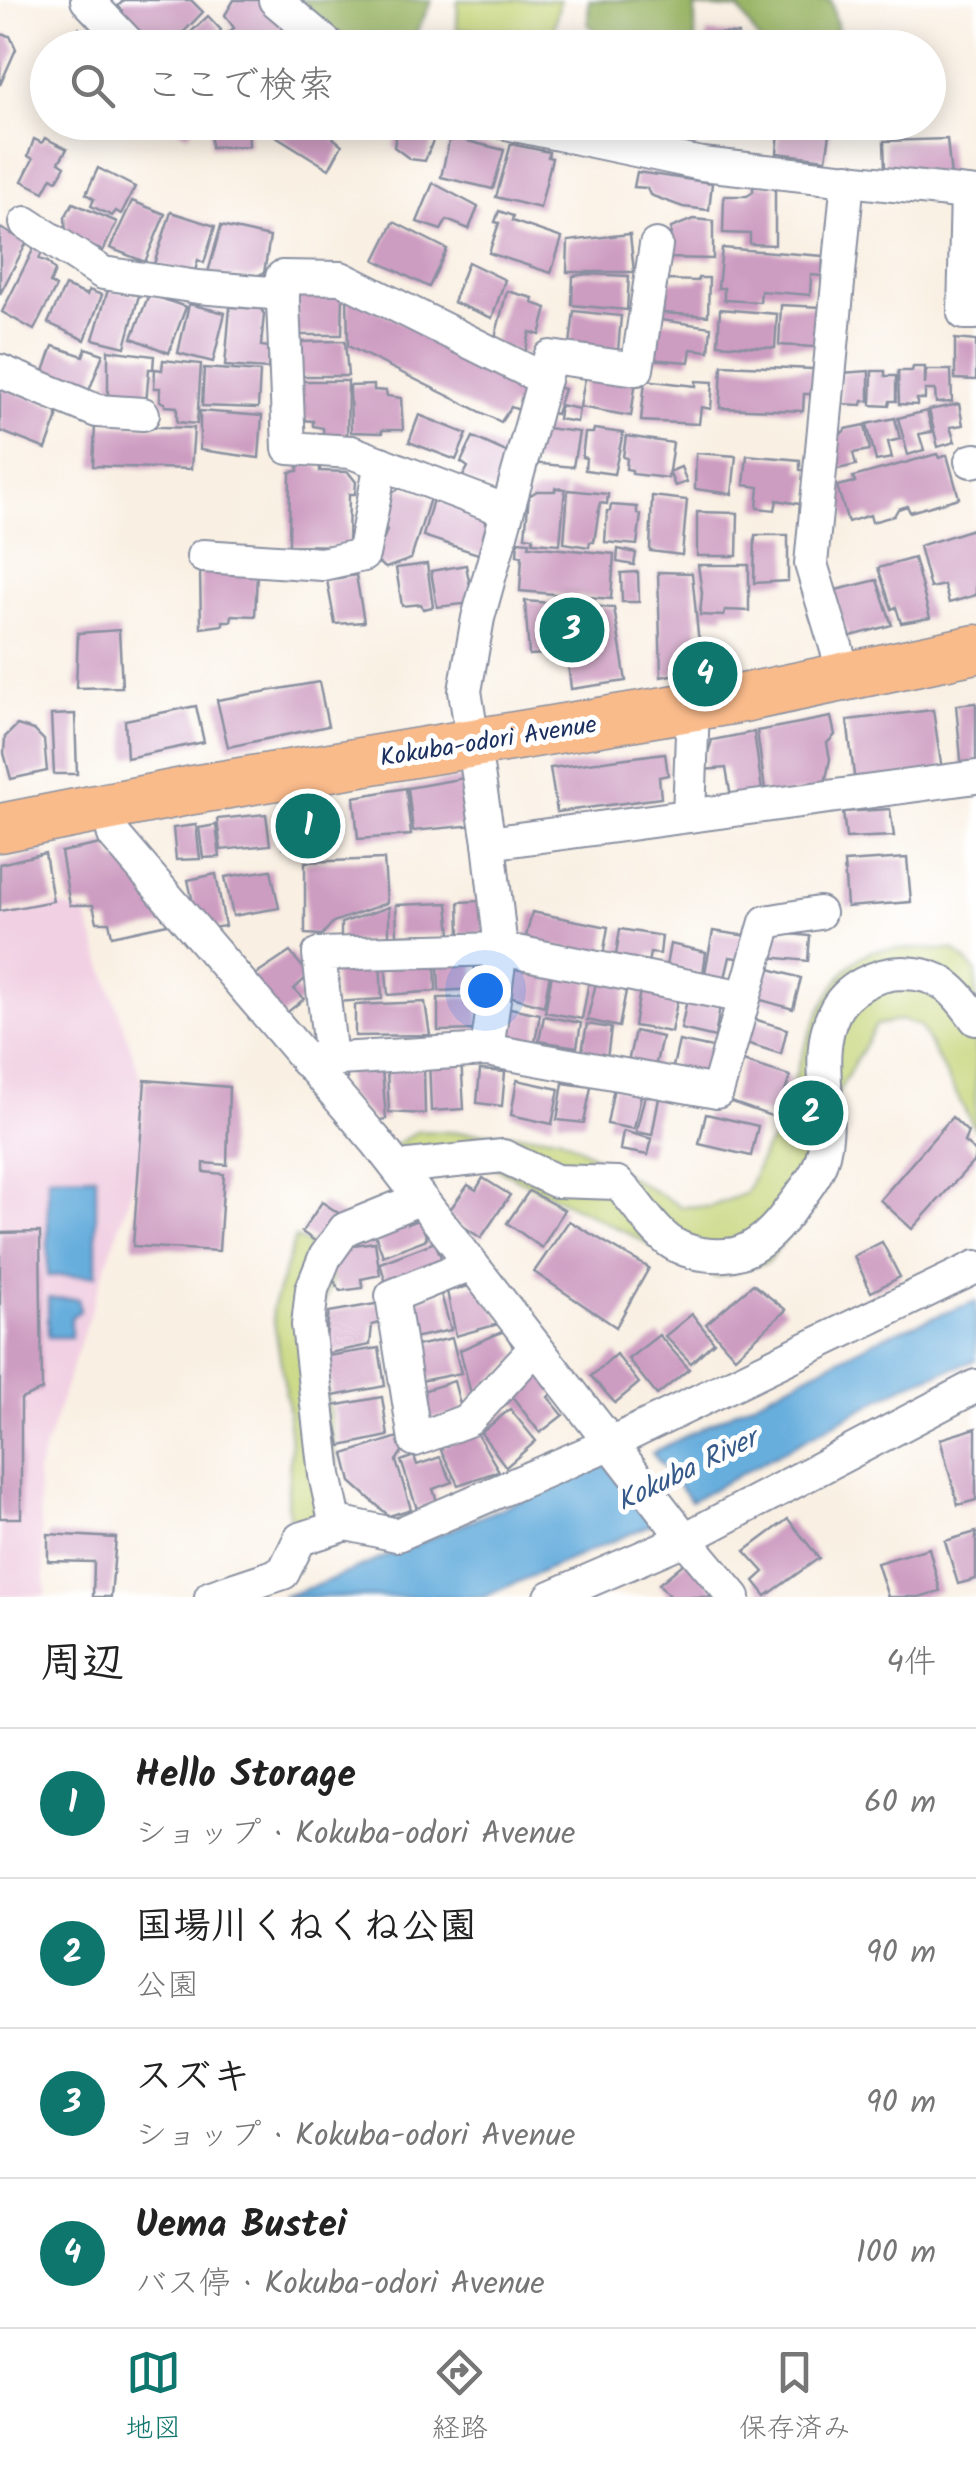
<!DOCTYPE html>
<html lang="ja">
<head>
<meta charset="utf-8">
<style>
	body { margin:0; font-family:Kalam,"Klee One",sans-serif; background:#f6f6f6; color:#222 }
	.you { position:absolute; left:485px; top:990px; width:35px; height:35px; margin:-25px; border:8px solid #fff; border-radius:50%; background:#1a73e8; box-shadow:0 0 0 15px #1a73e833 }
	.badge { display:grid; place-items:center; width:65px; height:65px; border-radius:50%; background:#0f766e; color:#fff; font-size:32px; font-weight:700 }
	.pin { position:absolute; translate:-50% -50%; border:5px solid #fff; box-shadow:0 2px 10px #0006 }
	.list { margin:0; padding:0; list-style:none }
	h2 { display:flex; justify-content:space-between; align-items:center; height:130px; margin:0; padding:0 40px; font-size:42px }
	h2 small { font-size:32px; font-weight:400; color:#767676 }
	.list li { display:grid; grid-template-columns:65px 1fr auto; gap:30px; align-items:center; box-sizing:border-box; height:150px; padding:0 40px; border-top:2px solid #e0e0e0 }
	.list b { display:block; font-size:38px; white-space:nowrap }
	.list p { margin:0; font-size:32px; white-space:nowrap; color:#767676 }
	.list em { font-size:32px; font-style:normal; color:#767676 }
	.icon { flex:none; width:55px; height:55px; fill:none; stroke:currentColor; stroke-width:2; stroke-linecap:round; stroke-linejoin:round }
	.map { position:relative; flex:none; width:976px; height:1597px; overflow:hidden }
	.search { position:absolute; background:#fff; box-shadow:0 5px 25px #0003; left:30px; right:30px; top:30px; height:110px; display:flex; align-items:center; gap:25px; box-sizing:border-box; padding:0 35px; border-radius:55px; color:#767676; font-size:38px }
	.sheet { height:730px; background:#fff }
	nav { display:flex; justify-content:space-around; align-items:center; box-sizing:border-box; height:140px; border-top:2px solid #e0e0e0; background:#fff; font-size:28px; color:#767676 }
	nav a { display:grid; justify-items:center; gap:5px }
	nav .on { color:#0f766e }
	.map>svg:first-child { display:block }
	.built { fill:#f1d0e3 }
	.green { fill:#c4d476; stroke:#70826a; stroke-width:2.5 }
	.forest { fill:#9bb667; stroke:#5b7262; stroke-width:2.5 }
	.water { fill:#67aedd; stroke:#416e9e; stroke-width:2.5 }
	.building { fill:#cd9cc1 }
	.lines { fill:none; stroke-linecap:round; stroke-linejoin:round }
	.minor-casing { stroke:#8a90a0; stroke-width:36 }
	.highway-casing { stroke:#8a90a0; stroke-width:51 }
	.minor { stroke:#fff; stroke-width:32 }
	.highway { stroke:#fabb8b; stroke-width:48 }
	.labels { text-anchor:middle; stroke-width:10; stroke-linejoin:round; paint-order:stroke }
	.street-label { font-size:25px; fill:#1b2f5e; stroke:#fff }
	.water-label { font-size:28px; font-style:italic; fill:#365b8a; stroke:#fff }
</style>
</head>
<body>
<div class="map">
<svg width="976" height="1597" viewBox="0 0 976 1597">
	<rect width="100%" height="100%" fill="#fff"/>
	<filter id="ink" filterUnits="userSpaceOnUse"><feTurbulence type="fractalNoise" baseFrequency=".01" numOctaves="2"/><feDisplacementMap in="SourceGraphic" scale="20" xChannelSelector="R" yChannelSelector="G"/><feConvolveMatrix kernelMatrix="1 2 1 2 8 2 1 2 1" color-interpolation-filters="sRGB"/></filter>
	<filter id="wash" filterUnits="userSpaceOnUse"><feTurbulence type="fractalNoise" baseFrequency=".0048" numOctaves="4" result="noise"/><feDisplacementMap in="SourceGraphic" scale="40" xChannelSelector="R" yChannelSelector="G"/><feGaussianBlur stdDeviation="2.25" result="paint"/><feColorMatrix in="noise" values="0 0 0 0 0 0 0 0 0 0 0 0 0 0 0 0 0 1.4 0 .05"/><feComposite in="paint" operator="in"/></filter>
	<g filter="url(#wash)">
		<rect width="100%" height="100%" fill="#f9f0e3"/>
		<polygon class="built" points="57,905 85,912 142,1081 139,1167 37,1472 46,1595 0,1597 0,916"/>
		<g class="green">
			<polygon points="458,0 560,0 553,32 457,29"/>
			<path d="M954,950L976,971V1131L920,1026L900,1020L876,1025L835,1098L843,1127L827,1182L767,1263L716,1277L484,1162L413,1170L392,1147L418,1131L559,1136L680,1206L710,1207L746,1193L765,1149L776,1136C792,1087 820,974 869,952C883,946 937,950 954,950Z"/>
			<polygon points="350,1230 317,1322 340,1493 357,1516 293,1536 287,1504 291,1445 287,1400 272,1309 295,1238 322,1250"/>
		</g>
		<g class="forest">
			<polygon points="300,0 432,0 409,48 359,47 326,26"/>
			<polygon points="589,0 831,0 838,30 823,47 763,47 739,9 695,7 695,47 610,47 588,24"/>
		</g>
		<g class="water">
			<polygon points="96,1176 96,1275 48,1276 48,1177"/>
			<polygon points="48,1298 78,1299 80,1311 71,1317 71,1337 48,1337"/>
			<polygon points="976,1301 976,1360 904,1386 691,1501 652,1453 885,1336"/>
			<polygon points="607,1464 655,1523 483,1597 282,1597 320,1584"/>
		</g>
		<g id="blocks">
			<g class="building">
				<polygon points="124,0 191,0 203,12 168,48 151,48 119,16 123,11 118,6"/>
				<polygon points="234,0 262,0 294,36 289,48 241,48 228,33 234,28 225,15"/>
				<polygon points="208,16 221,30 210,48 174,48"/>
				<polygon points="79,28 102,41 99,48 69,48"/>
				<polygon points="707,33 738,34 737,48 706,48"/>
				<polygon points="0,34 10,36 16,49 0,85"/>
				<polygon points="166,122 196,122 188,135"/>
				<polygon points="210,122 248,122 249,146 211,147"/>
				<polygon points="266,122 331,122 339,127 333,138 342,145 329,169 263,128"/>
				<polygon points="398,122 439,125 425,161 410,159 394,147"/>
				<polygon points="780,122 832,122 826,159 777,153"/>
				<polygon points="450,137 504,150 493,189 441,177"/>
				<polygon points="45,138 67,149 59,162 65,166 57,180 52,177 44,192 22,181 33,159 28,156 34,139 42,143"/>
				<polygon points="947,139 951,177 885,170 884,141"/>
				<polygon points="511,144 549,152 548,157 552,158 540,208 496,197"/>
				<polygon points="98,168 135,187 121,214 116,211 112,216 91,206 94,199 86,194"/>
				<polygon points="637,172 712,183 709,210 683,207 650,195 647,188 634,187"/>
				<polygon points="433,183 478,207 469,229 447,220 441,230 417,222"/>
				<polygon points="753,183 775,186 775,245 750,244 750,234 723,233 724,196 747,196 753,192"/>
				<polygon points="132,201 165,214 145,262 110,248"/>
				<polygon points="73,203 117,222 103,251 66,236 65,217"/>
				<polygon points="499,211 513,216 512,221 562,238 551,273 489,253 499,223 495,222"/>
				<polygon points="171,212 215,226 204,263 198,260 194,275 154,264"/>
				<polygon points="693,219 713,221 713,259 669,258 671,228"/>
				<polygon points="394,222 447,249 429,287 375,260"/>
				<polygon points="221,226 270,237 264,273 251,278 207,276"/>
				<polygon points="0,228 27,242 0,294"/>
				<polygon points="630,234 634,272 567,272 568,241"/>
				<polygon points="35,246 43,250 39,259 48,262 55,271 50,283 56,287 34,330 2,312"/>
				<polygon points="722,248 823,256 822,276 811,275 810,295 761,291 760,302 724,300 724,288 718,288"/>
				<polygon points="468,262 505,280 492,318 453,302"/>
				<polygon points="587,274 629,276 627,310 572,305 573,276"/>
				<polygon points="698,278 709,278 708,316 663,313 665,280 698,281"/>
				<polygon points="65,286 87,295 89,290 102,295 85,340 48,323"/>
				<polygon points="108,290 139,295 125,347 93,339"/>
				<polygon points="507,291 533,298 532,303 547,308 540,335 530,332 525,354 493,345"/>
				<polygon points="298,292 343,294 342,335 294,335"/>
				<polygon points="149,294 186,307 169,353 132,338"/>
				<polygon points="347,295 530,385 519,410 511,407 501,422 348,346"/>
				<polygon points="189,304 225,313 213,362 178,353"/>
				<polygon points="781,305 822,307 822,341 816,342 815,347 779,345"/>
				<polygon points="230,307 261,309 264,314 261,346 269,347 268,369 225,366"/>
				<polygon points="720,309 777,314 775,348 718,344"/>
				<polygon points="574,311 621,316 618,351 570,344"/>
				<polygon points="654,319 711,327 709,351 691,349 689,362 648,359"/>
				<polygon points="955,339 976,341 976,380 955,379"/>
				<polygon points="345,341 348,376 295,376 294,342"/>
				<polygon points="53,346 83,356 86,348 103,354 89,391 43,374"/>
				<polygon points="108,350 154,356 153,369 149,369 146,404 108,401"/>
				<polygon points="163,360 201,364 197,424 177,422 177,407 165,406 165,403 160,401 160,388 154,388 155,369 162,370"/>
				<polygon points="722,365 813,369 813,394 804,394 803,411 720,408"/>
				<polygon points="913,367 925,367 925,385 926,370 951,370 952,402 936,403 935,390 925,390 925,399 917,399 917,405 899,404 898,371 912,371"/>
				<polygon points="204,368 260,372 258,408 202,406"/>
				<polygon points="869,371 869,401 863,401 862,405 841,404 841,373"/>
				<polygon points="872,371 885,371 885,376 896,376 896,401 890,401 889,406 871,405"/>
				<polygon points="586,373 636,380 631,416 580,407"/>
				<polygon points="645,380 696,386 696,381 713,382 711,409 701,407 699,424 641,421"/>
				<polygon points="296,381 348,381 347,442 324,440 323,428 313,426 313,421 302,420"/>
				<polygon points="374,385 374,390 386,391 387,396 401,398 403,430 382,430 382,433 351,432 350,386"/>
				<polygon points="550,385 564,389 556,414 542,411"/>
				<polygon points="0,386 57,407 57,419 46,449 0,431"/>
				<polygon points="959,404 963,425 950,427 955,442 938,447 929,410"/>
				<polygon points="560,405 579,409 577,422 558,419"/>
				<polygon points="200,411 262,416 259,458 200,450"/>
				<polygon points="927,411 932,432 919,434 924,450 908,455 898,418"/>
				<polygon points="419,415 467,434 456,460 409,442"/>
				<polygon points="895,418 900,439 888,442 892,458 876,461 867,424"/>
				<polygon points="95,425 194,428 191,469 93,466"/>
				<polygon points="865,425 870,450 853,453 856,465 833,470 835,440 846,429"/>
				<polygon points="538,427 579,432 573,467 531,463"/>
				<polygon points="594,429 623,433 614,474 585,470 586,458 582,457 585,433 593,433"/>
				<polygon points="626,436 673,443 668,478 632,474 632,470 626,469 627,458 623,457"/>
				<polygon points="473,437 513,455 496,492 462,478 468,467 461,462"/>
				<polygon points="696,453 736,456 732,494 695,489"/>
				<polygon points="937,454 939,458 947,455 959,498 910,512 907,506 898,509 894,516 872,522 870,515 848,522 837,486 855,482 853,477"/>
				<polygon points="747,455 800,460 800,470 809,471 805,505 777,500 775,510 757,508 759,487 744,485"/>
				<polygon points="298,464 320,466 320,471 348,472 356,482 355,494 349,494 348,546 289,545 290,472 298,471"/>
				<polygon points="681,467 687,482 675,486 669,472"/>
				<polygon points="402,487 430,498 411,559 386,568 375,561 387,530 384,525 387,496"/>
				<polygon points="555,488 565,489 560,544 533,542 533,537 525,536 529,496 537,491 555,491"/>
				<polygon points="568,490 608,494 607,504 600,503 594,542 590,542 589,547 564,543"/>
				<polygon points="652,496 687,500 682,555 650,551"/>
				<polygon points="433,499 486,517 485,523 491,535 484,556 423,536"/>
				<polygon points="611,505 637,507 637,514 641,515 637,545 605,542 607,511 610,511"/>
				<polygon points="697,512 738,513 737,556 697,556"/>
				<polygon points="976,528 976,595 949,603 944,585 930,588 919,546"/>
				<polygon points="755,535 788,535 788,581 754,583"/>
				<polygon points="518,541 530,542 529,546 614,554 611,599 520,591 522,556 517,555"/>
				<polygon points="618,549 636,553 634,565 617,562"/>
				<polygon points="914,558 930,618 901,623 896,607 892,609 878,568"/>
				<polygon points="427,564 433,607 423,609 421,604 402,606 396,568"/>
				<polygon points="466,565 473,603 437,607 431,571"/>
				<polygon points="698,565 749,565 749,611 725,610 724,616 700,615 702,593"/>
				<polygon points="200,571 257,573 255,616 232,615 231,621 223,621 223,625 201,628"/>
				<polygon points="638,572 639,602 622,602 621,573"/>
				<polygon points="658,572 692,573 698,634 706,668 661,677"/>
				<polygon points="356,575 364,622 335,624 327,580"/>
				<polygon points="877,580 892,625 848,637 832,591"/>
				<polygon points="525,601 614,608 626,681 571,689 567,653 529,655"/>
				<polygon points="119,630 122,687 76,688 78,633"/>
				<polygon points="319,682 328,726 228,747 217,700"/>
				<polygon points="976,703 976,768 962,770 956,705"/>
				<polygon points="196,706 204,742 127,758 125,720"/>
				<polygon points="933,710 942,770 855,783 847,720"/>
				<polygon points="75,714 77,774 54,774 51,715"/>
				<polygon points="831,717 835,735 827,743 830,759 824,789 766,797 757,731"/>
				<polygon points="17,725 34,730 44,740 47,771 11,779 4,753 5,737"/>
				<polygon points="754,732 763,798 732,803 726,768 703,770 712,740"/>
				<polygon points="665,753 668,775 659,777 661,798 557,812 550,768"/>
				<polygon points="470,777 476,825 413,831 408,788"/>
				<polygon points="406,788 411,835 358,839 354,797"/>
				<polygon points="334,805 339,840 283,847 277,812"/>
				<polygon points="890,809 894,836 846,838 843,812"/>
				<polygon points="266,814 270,845 221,850 217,819"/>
				<polygon points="196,825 200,859 176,860 173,828"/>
				<polygon points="216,825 220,857 203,858 199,828"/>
				<polygon points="106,843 114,860 123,862 159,903 167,924 112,936 109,922 97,922 93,905 70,905 61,852"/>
				<polygon points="45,853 53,901 0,911 0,864"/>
				<polygon points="907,858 911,902 847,907 844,862"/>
				<polygon points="384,859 387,903 333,922 322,935 305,934 305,862"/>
				<polygon points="271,870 279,908 233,916 225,877"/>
				<polygon points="216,874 225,926 205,929 197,921 188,880"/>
				<polygon points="484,901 485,934 460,935 459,902"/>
				<polygon points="448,903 451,934 397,935 396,905"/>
				<polygon points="389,907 389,938 341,943 341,923"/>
				<polygon points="532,912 608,927 603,956 525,941"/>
				<polygon points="620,929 662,936 660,954 650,953 647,968 615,961"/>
				<polygon points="713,931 748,936 743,959 730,957 724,982 704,978"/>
				<polygon points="770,932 810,936 808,961 767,957"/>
				<polygon points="670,944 706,952 703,974 666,966"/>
				<polygon points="290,952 309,975 294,989 304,999 280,1018 248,980"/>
				<polygon points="474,959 476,989 439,991 438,961"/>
				<polygon points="385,960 435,960 436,991 388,995"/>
				<polygon points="380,961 382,999 336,1002 333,964"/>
				<polygon points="508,964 550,973 544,1006 502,994"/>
				<polygon points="763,967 801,978 793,1009 754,998"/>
				<polygon points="552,974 589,981 582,1019 545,1012"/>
				<polygon points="597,979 627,986 619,1027 587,1020"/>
				<polygon points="640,990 678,997 671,1032 634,1026"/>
				<polygon points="478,997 480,1030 438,1031 438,998"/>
				<polygon points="687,999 720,1006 715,1037 681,1029"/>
				<polygon points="425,1002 430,1035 355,1036 355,1005"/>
				<polygon points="505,1007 540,1014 534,1048 496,1041"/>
				<polygon points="544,1016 581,1023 577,1047 539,1041"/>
				<polygon points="747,1017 787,1029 781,1054 740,1041"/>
				<polygon points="587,1024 611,1028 606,1066 580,1062"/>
				<polygon points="635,1031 662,1037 653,1076 626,1071"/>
				<polygon points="679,1041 717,1049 710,1083 671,1075"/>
				<polygon points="461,1058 464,1109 431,1111 429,1059"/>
				<polygon points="743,1061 790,1076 777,1118 731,1102"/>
				<polygon points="424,1068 425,1114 389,1112 387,1070"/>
				<polygon points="382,1069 386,1119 376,1121 347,1095 347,1070"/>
				<polygon points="480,1070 505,1072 502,1106 477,1103"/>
				<polygon points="145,1080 229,1087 227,1165 204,1163 204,1172 224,1174 219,1251 133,1246"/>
				<polygon points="517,1080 559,1089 552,1124 511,1115"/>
				<polygon points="563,1083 591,1087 584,1123 557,1120"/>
				<polygon points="614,1087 641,1095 634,1129 607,1124"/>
				<polygon points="645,1095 659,1098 652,1135 636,1132"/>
				<polygon points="706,1114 758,1126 751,1156 699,1144"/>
				<polygon points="952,1117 968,1132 964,1142 976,1152 975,1160 912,1229 880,1200"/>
				<polygon points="623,1131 652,1139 648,1155 620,1150"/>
				<polygon points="483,1178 510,1195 481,1238 446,1215 468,1185 476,1190"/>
				<polygon points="529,1191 564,1210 542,1248 507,1223"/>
				<polygon points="322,1202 343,1216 322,1246 302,1232"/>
				<polygon points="405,1216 407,1224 420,1219 427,1239 383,1256 373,1229"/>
				<polygon points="569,1221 649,1268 616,1327 534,1272"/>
				<polygon points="40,1232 42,1390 21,1399 21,1518 0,1518 0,1233"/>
				<polygon points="375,1242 380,1275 361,1279 363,1288 340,1291 329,1272 338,1253 354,1245"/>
				<polygon points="435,1242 444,1265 387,1286 380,1263"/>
				<polygon points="882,1242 900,1277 871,1292 854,1256"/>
				<polygon points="479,1284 502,1323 456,1336 447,1291"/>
				<polygon points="753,1284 786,1310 735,1357 706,1324"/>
				<polygon points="441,1294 451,1330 413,1338 408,1302"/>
				<polygon points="381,1303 384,1322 372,1325 370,1345 324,1354 329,1312"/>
				<polygon points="692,1314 714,1342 691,1363 665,1336"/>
				<polygon points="504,1331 518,1356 472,1398 460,1350"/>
				<polygon points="659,1335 689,1369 657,1395 628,1359"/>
				<polygon points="452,1338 461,1373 421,1381 412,1347"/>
				<polygon points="379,1348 385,1386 333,1396 327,1356"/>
				<polygon points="616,1354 639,1383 615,1403 591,1376"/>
				<polygon points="532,1363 555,1390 548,1397 563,1415 540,1433 508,1391"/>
				<polygon points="454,1381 462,1412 425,1420 419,1392"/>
				<polygon points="382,1397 388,1436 341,1446 333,1406"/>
				<polygon points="510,1409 536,1441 506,1467 481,1433"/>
				<polygon points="976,1428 976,1500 958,1505 940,1439"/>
				<polygon points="476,1432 499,1471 458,1485 440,1448"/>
				<polygon points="398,1437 403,1450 396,1461 411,1509 389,1516 351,1482 344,1454"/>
				<polygon points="414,1456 417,1465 440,1457 452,1482 433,1489 437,1501 417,1509 401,1461"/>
				<polygon points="788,1519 819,1558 766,1596 754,1581 764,1572 745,1551"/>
				<polygon points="976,1532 976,1579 958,1584 945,1541"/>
				<polygon points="48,1534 116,1538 111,1597 93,1597 94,1562 48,1561"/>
				<polygon points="929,1548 940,1591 919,1597 888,1597 877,1563"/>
				<polygon points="689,1559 720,1597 670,1597 659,1584"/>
			</g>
		</g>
	</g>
	<g filter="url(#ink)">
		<use href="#blocks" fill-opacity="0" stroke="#8a90a0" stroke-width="2.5"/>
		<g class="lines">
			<defs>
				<g id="minor">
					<polyline points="87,0 133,48"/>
					<polyline points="275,0 332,48"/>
					<polyline points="501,122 702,164 976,194"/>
					<polyline points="967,193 964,313 976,313"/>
					<polyline points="26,223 103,273 198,287 283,294"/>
					<polyline points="656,245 637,369 550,357 478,618 465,691 489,843 976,777"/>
					<polyline points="0,371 97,411 143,414"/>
					<polyline points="971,461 976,460"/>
					<polyline points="507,511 351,452 289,448 282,277 341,278 544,379"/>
					<polyline points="203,556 322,564 363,555 381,463"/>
					<polyline points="845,676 811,564 848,179"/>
					<polyline points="106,805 114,835 376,1141 685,1539 734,1597"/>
					<polyline points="689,816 693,706"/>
					<polyline points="487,1050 501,949 489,843"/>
					<polyline points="331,1059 319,954 501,949 744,997"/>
					<polyline points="306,1061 487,1050 717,1092 766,922 819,913"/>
					<path d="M409,1166L503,1156L556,1181L617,1183C635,1199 645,1220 662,1235C679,1252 702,1256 725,1255C751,1254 771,1235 786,1215C796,1201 809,1186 817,1171C841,1122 810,1062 834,1013C846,988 877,973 903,973C942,974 954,989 976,1019"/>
					<polyline points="471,1264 392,1296 415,1440 468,1420 536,1347"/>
					<polyline points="335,1521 325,1475 308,1325 312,1289 325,1257 345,1229 409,1203"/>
					<polyline points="211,1597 283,1573 300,1539 347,1524 397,1535 611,1443 976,1267"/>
					<polyline points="551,1597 685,1539 976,1386"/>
				</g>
				<polyline id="highway" points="0,828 193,790 743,698 976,649"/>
			</defs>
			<use href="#minor" class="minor-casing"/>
			<use href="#highway" class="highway-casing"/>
			<use href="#minor" class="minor"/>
			<use href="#highway" class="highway"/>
		</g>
	</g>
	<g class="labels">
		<g class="street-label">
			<text transform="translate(488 740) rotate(-9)" y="9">Kokuba-odori Avenue</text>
		</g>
		<g class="water-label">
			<text transform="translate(686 1469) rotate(-26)" y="10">Kokuba River</text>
		</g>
	</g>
</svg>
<div class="you"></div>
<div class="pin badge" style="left:308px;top:826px">1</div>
<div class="pin badge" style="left:811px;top:1113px">2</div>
<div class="pin badge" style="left:572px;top:630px">3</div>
<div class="pin badge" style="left:705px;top:674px">4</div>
<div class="search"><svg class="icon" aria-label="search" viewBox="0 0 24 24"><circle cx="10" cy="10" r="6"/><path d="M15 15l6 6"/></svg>ここで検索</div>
</div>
<section class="sheet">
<h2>周辺<small>4件</small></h2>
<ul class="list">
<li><span class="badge">1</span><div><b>Hello Storage</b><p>ショップ · Kokuba-odori Avenue</p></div><em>60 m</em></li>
<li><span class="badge">2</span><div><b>国場川くねくね公園</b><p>公園</p></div><em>90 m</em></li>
<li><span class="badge">3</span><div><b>スズキ</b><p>ショップ · Kokuba-odori Avenue</p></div><em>90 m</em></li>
<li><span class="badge">4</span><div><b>Uema Bustei</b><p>バス停 · Kokuba-odori Avenue</p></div><em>100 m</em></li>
</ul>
</section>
<nav>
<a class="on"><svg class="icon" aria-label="map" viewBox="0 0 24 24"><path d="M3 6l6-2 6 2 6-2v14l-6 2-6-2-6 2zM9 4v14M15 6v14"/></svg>地図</a>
<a><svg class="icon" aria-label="directions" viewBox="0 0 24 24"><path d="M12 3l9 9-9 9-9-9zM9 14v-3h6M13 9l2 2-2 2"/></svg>経路</a>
<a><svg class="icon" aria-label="saved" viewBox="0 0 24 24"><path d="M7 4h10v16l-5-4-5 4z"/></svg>保存済み</a>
</nav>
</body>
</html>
